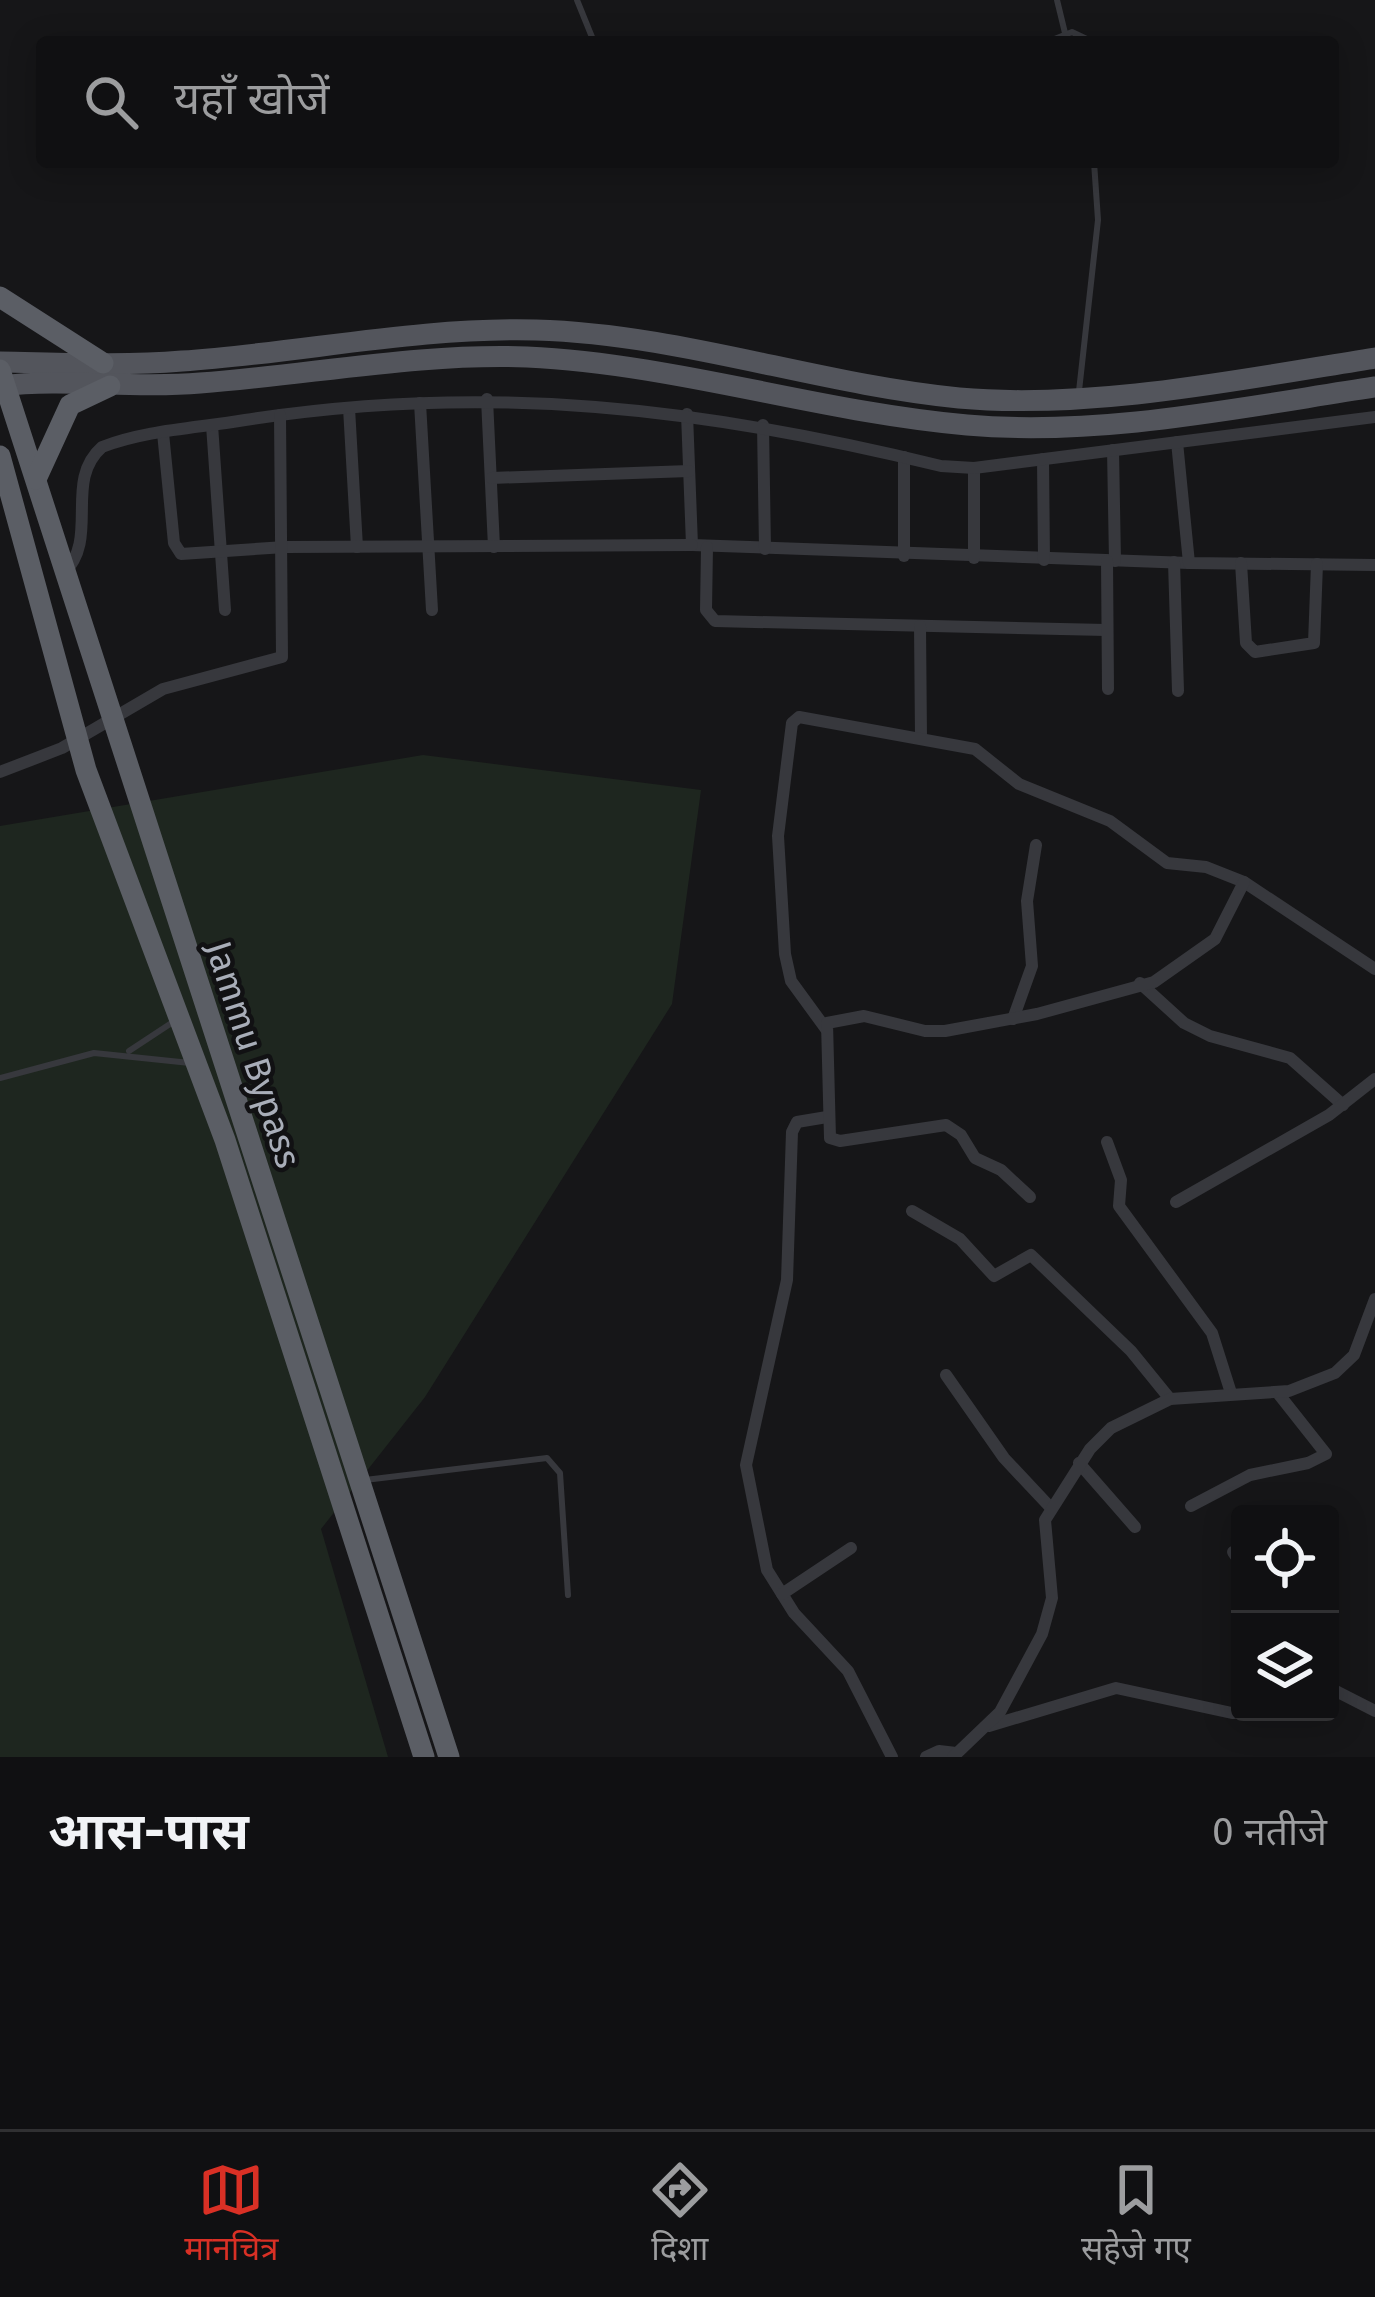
<!DOCTYPE html>
<html lang="hi">
<head>
<meta charset="utf-8">
<style>
	body { margin:0; font-family:"Fira Sans","Noto Sans Devanagari",sans-serif; background:#19191b; color:#f1f3f6 }
	.controls { position:absolute; right:36px; bottom:36px; display:grid; overflow:hidden; border-radius:12px; box-shadow:0 6px 30px #0003 }
	.controls button { width:108px; height:108px; display:grid; place-items:center; padding:0; border:0; border-bottom:3px solid #303032; background:#101012; color:#f1f3f6; font:60px sans-serif }
	.list { margin:0; padding:0; list-style:none }
	h2 { display:flex; justify-content:space-between; align-items:center; height:156px; margin:0; padding:0 48px; font-size:51px }
	h2 small { font-size:39px; font-weight:400; color:#9c9d9f }
	.icon { flex:none; width:66px; height:66px; fill:none; stroke:currentColor; stroke-width:2; stroke-linecap:round; stroke-linejoin:round }
	.map { position:relative; flex:none; width:1375px; height:1757px; overflow:hidden }
	.search { position:absolute; background:#101012; box-shadow:0 6px 30px #0003; left:36px; right:36px; top:36px; height:132px; display:flex; align-items:center; gap:30px; box-sizing:border-box; padding:0 42px; border-radius:12px; color:#9c9d9f; font-size:45px }
	.sheet { height:372px; background:#101012 }
	nav { display:flex; justify-content:space-around; align-items:center; box-sizing:border-box; height:168px; border-top:3px solid #303032; background:#101012; font-size:33px; color:#9c9d9f }
	nav a { display:grid; justify-items:center; gap:6px }
	nav .on { color:#d93025 }
	.map>svg:first-child { display:block }
	.green { fill:#1e261f }
	.lines { fill:none; stroke-linecap:round; stroke-linejoin:round }
	.service { stroke:#37383d; stroke-width:6 }
	.minor { stroke:#37383d; stroke-width:12 }
	.primary { stroke:#53555c; stroke-width:21 }
	.trunk { stroke:#5b5e65; stroke-width:21 }
	.labels { text-anchor:middle; stroke-width:9; stroke-linejoin:round; paint-order:stroke }
	.street-label { font-size:36px; fill:#a8adb8; stroke:#111113 }
</style>
</head>
<body>
<div class="map">
<svg width="1375" height="1757" viewBox="0 0 1375 1757">
	<rect width="100%" height="100%" fill="#161618"/>
	<polygon class="green" points="423,755 701,790 672,1004 425,1397 321,1529 388,1757 0,1757 0,826"/>
	<g class="lines">
		<g class="service">
			<polyline points="577,0 594,42"/>
			<polyline points="1057,0 1065,33"/>
			<polyline points="1047,42 1072,32 1093,42"/>
			<polyline points="1079,391 1098,220 1094,162"/>
			<polyline points="129,1051 173,1022"/>
			<polyline points="0,1078 94,1053 190,1063"/>
			<polyline points="365,1480 547,1458 560,1473 568,1595"/>
		</g>
		<g class="minor">
			<polyline points="487,399 494,547"/>
			<polyline points="420,403 432,610"/>
			<polyline points="349,408 357,547"/>
			<polyline points="687,414 692,545 1189,563"/>
			<polyline points="212,425 225,610"/>
			<polyline points="763,425 765,549"/>
			<polyline points="163,433 174,543 181,554 285,547 692,545"/>
			<polyline points="1177,442 1189,563 1375,565"/>
			<polyline points="1113,450 1115,561"/>
			<polyline points="1043,459 1044,560"/>
			<polyline points="974,468 974,558"/>
			<polyline points="492,478 689,471"/>
			<polyline points="707,547 706,610 715,621 1106,630"/>
			<polyline points="904,556 904,457"/>
			<polyline points="1107,561 1108,689"/>
			<polyline points="1174,562 1178,691"/>
			<polyline points="1241,563 1246,643 1255,652 1314,643 1317,564"/>
			<path d="M64,573C100,538 63,481 102,447C146,430 198,428 245,420C490,382 703,408 941,466L974,468L1375,417"/>
			<polyline points="920,626 921,738"/>
			<polyline points="0,772 62,748 163,689 282,657 280,415"/>
			<polyline points="1140,983 1184,1023 1210,1036 1290,1058 1343,1105"/>
			<polyline points="1013,1019 1032,966 1027,901 1036,845"/>
			<polyline points="826,1029 791,981 785,954 778,836 792,723 799,717 975,749 1019,784 1110,821 1167,863 1206,867 1244,882 1375,969"/>
			<polyline points="827,1117 797,1122 792,1132 787,1280 746,1465 767,1570 794,1613 848,1671 892,1757"/>
			<polyline points="1107,1142 1121,1180 1119,1206 1212,1333 1231,1393"/>
			<polyline points="1030,1197 1001,1170 975,1158 961,1135 946,1125 840,1141 830,1138 827,1023 864,1016 925,1031 945,1031 1037,1014 1154,982 1215,939 1244,882"/>
			<polyline points="1176,1202 1329,1115 1375,1079"/>
			<polyline points="912,1211 960,1239 994,1276 1031,1255 1131,1351 1170,1399"/>
			<polyline points="946,1375 1004,1458 1050,1507"/>
			<polyline points="1079,1463 1135,1527"/>
			<polyline points="1191,1506 1250,1475 1308,1463 1326,1454 1277,1392"/>
			<polyline points="1233,1552 1240,1562"/>
			<polyline points="782,1594 851,1548"/>
			<polyline points="1330,1688 1375,1711"/>
			<polyline points="989,1726 1116,1688 1232,1713 1278,1712"/>
			<polyline points="926,1757 939,1751 956,1753"/>
			<polyline points="953,1757 1000,1712 1042,1634 1052,1598 1045,1520 1090,1449 1111,1428 1170,1399 1289,1391 1335,1373 1354,1355 1375,1299"/>
		</g>
		<g class="primary">
			<path d="M0,362C60,363 122,366 182,361C301,353 416,327 536,330C680,334 816,384 959,398C1092,410 1243,379 1375,358"/>
			<path d="M0,386C65,378 134,389 200,383C309,375 418,353 527,357C676,364 819,412 967,425C1101,437 1243,407 1375,387"/>
		</g>
		<g class="trunk">
			<polyline points="0,297 103,363"/>
			<polyline points="0,370 449,1757"/>
			<polyline points="0,456 86,770 225,1140 424,1757"/>
			<polyline points="36,479 70,405 110,386"/>
		</g>
	</g>
	<g class="labels">
		<g class="street-label">
			<text transform="translate(254 1054) rotate(72)" y="13">Jammu Bypass</text>
		</g>
	</g>
</svg>
<div class="controls">
<button><svg class="icon" aria-label="locate" viewBox="0 0 24 24"><circle cx="12" cy="12" r="6"/><path d="M12 2v4M12 18v4M2 12h4M18 12h4"/></svg></button>
<button><svg class="icon" aria-label="layers" viewBox="0 0 24 24"><path d="M12 4l9 5-9 5-9-5zM3 14l9 5 9-5"/></svg></button>
</div>
<div class="search"><svg class="icon" aria-label="search" viewBox="0 0 24 24"><circle cx="10" cy="10" r="6"/><path d="M15 15l6 6"/></svg>यहाँ खोजें</div>
</div>
<section class="sheet">
<h2>आस-पास<small>0 नतीजे</small></h2>
<ul class="list">
</ul>
</section>
<nav>
<a class="on"><svg class="icon" aria-label="map" viewBox="0 0 24 24"><path d="M3 6l6-2 6 2 6-2v14l-6 2-6-2-6 2zM9 4v14M15 6v14"/></svg>मानचित्र</a>
<a><svg class="icon" aria-label="directions" viewBox="0 0 24 24"><path d="M12 3l9 9-9 9-9-9zM9 14v-3h6M13 9l2 2-2 2"/></svg>दिशा</a>
<a><svg class="icon" aria-label="saved" viewBox="0 0 24 24"><path d="M7 4h10v16l-5-4-5 4z"/></svg>सहेजे गए</a>
</nav>
</body>
</html>
